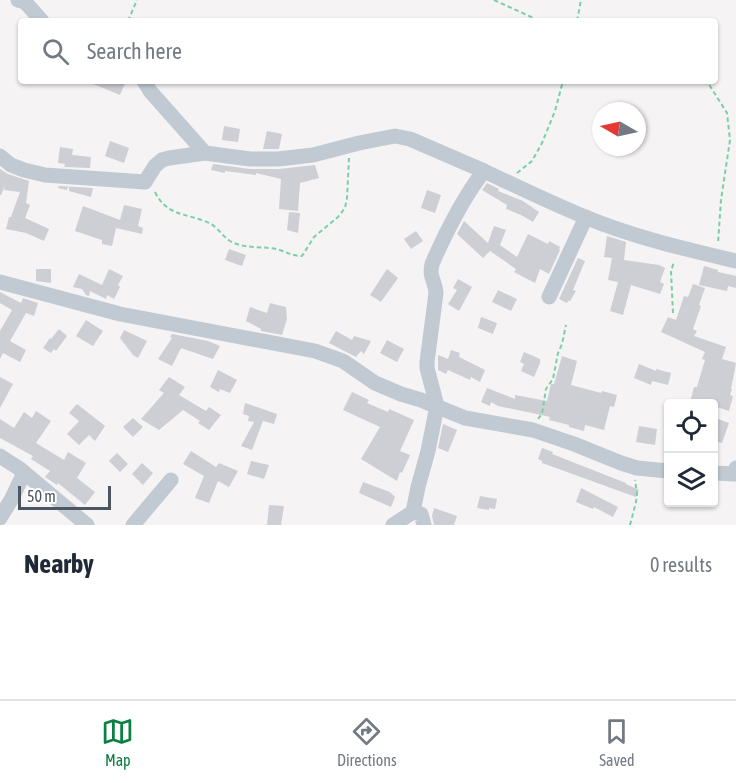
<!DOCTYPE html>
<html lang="en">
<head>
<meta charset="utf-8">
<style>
	body { margin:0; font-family:"Asap Condensed",sans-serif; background:#f2f2f3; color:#1f2937 }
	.controls { position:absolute; right:18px; bottom:18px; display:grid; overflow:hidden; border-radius:6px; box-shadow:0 2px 4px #0004 }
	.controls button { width:54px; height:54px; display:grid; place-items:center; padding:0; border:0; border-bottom:2px solid #e0e1e3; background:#fff; color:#1f2937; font:30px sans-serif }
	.compass { position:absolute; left:592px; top:102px; width:54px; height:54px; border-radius:50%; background:#fff; box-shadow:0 2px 4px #0004; rotate:279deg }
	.scale { position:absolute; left:18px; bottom:15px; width:93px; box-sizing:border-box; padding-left:6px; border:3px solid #4a5661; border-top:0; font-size:16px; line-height:21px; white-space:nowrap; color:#4a5661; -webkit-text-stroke:4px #fff; paint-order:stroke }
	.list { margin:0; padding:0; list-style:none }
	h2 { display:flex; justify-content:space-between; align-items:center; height:78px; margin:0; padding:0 24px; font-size:26px }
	h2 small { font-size:20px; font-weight:400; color:#747a83 }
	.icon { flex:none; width:33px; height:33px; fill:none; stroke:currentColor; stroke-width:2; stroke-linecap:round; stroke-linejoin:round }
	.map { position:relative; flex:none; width:736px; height:525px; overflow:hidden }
	.search { position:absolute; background:#fff; box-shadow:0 2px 4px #0004; left:18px; right:18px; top:18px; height:66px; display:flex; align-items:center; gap:15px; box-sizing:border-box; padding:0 21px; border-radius:6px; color:#747a83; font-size:22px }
	.sheet { height:174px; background:#fff }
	nav { display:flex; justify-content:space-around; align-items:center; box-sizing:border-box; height:84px; border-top:2px solid #e0e1e3; background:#fff; font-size:16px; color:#747a83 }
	nav a { display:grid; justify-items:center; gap:3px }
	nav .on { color:#0b8043 }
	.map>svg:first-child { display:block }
	.building { fill:#cdcfd5 }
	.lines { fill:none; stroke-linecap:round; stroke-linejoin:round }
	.path { stroke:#7ad0a6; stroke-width:2; stroke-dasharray:4.5 3; stroke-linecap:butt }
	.street { stroke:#c1cad2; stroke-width:15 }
</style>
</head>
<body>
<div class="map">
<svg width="736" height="525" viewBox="0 0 736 525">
	<rect width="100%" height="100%" fill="#f5f3f3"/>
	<g class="building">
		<polygon points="86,81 126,81 120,95"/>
		<polygon points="224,126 240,129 238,142 222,140"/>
		<polygon points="267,131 282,134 279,149 263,149"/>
		<polygon points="110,141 129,148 124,163 105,156"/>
		<polygon points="60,147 73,149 72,155 91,157 90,168 64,167 65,164 58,163"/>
		<polygon points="213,164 250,169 279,169 315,165 319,178 300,183 298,211 279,209 281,179 256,173 256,175 225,171 225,173 211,170"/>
		<polygon points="0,169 8,174 29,181 26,203 30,205 25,218 49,229 44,241 26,233 6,229 9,217 11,217 20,192 4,190 5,185 1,195 0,195"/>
		<polygon points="487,183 499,189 498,191 523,201 539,212 533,222 521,215 506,209 507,205 482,190"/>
		<polygon points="59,186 93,188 91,197 69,191 69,187 68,187 67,190 58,188"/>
		<polygon points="427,190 441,195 435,213 421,208"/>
		<polygon points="124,205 142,209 138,226 143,228 142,234 116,228 112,246 102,244 102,240 75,231 83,206 120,220"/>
		<polygon points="289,212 300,213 298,233 287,230"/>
		<polygon points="464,221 488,243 494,226 506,230 500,245 517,257 528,234 548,244 549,241 560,247 559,250 560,250 549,274 540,269 535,283 514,272 516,269 490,251 483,258 457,234"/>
		<polygon points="416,231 423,241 411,249 404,239"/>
		<polygon points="607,236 626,242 624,260 659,265 665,268 660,282 664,284 660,294 631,285 623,315 610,311 618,282 608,280 612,258 604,257"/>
		<polygon points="229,249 246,255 242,266 225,260"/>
		<polygon points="578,258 585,261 573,290 576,291 570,301 568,301 567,303 559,299"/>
		<polygon points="704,266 718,270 718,272 736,276 736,288 728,286 727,291 699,285"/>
		<polygon points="36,269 51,269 51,283 36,281"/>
		<polygon points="109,269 123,276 118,285 120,287 114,299 107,295 106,299 90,291 89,296 86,295 82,289 73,287 79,274 102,285"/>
		<polygon points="387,269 398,278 381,302 370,295"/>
		<polygon points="458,279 472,287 459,311 448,304 457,290 453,288"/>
		<polygon points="693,284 705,288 699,305 701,306 693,329 697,331 694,336 726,347 722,359 736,363 731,389 732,389 730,395 733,396 729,411 714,406 714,404 697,404 690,402 694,387 697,387 705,360 702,359 705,352 661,332 668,317 676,320 684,296 688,297"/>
		<polygon points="498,290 517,299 511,311 492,302"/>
		<polygon points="0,292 21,303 23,298 38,303 34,316 26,313 10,341 26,350 20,362 3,353 0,359 0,331 12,310 0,303"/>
		<polygon points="270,303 286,307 287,319 282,335 261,331 261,329 246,321 250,307 267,313"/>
		<polygon points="481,317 497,323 493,334 478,328"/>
		<polygon points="86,320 103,331 93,346 76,336"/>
		<polygon points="59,329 67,336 56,351 54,349 51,353 43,348 50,338 51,339"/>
		<polygon points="124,330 147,341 138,358 133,355 120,338"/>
		<polygon points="336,331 352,340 354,336 371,341 364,354 361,351 356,357 329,343"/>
		<polygon points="172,334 208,341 220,346 213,359 181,348 172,366 158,359 172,338 170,337"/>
		<polygon points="387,340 404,349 397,362 380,353"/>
		<polygon points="451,350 460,353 459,357 485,370 480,382 471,377 470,380 448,370 446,374 438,370 438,355 448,359"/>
		<polygon points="524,352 540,359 540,363 534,377 521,371 524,364 520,362"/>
		<polygon points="562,356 577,361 571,385 601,393 602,391 617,395 614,407 610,406 604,430 585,425 584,431 569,427 569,425 549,420 550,417 546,416 498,406 491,402 490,406 481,402 487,388 515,399 515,395 547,401 551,384 554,384"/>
		<polygon points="639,364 656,371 656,369 671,373 668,385 652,381 651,385 634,378"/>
		<polygon points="218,370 237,380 230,393 220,389 219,392 210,387"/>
		<polygon points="0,377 13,384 0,408"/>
		<polygon points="169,377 185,387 179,395 206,411 209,407 221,415 209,430 198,423 200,421 183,410 159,430 141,419 164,393 159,390"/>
		<polygon points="352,392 369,400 367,403 388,412 389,409 414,420 400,451 410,455 402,473 400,472 397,481 361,459 380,427 343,410"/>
		<polygon points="245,403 277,414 274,424 263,421 252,450 241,446 254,422 248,421 249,416 243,414"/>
		<polygon points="77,404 105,426 95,441 89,435 79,445 67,434 79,421 69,413"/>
		<polygon points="36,411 51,421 36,443 64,460 68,452 86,463 77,478 95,492 85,505 58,483 57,485 45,477 50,471 31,459 33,456 0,438 0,419 14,428 24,412 32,418"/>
		<polygon points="133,418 143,427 133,437 123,427"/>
		<polygon points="718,419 729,423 722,443 714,441 714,431"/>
		<polygon points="443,424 457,430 448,452 438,448"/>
		<polygon points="639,426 657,429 655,445 636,442"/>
		<polygon points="542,448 553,452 552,454 626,483 626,484 639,490 636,497 542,463 542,461 538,459"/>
		<polygon points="191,451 216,467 219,463 238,471 229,487 218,481 209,503 195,498 204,476 183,464"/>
		<polygon points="117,453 128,464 120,472 109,461"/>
		<polygon points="251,461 269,465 264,479 247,474"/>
		<polygon points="142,463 153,473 143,485 132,474"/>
		<polygon points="363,482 390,492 395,497 391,507 359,493"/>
		<polygon points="581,488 618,507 613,517 594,507 593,509 576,502"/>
		<polygon points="480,496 497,499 495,509 489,508 489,510 477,508"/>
		<polygon points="269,505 284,506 281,525 267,525"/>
		<polygon points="434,508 457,516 454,525 434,525 432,516"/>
	</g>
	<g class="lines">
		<g class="path">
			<polyline points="494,0 540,21"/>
			<polyline points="128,21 137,0"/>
			<polyline points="577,21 581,0"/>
			<polyline points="703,81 710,86 727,113 730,140 721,200 718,243"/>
			<polyline points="517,173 532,161 542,143 555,111 563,81"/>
			<path d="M155,192C167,217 188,213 209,223C218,227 222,236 230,241C244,249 261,246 276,249C285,251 292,256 302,256L314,237L338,217L345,208L347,198L349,158"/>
			<polyline points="673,313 671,272 674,261"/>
			<polyline points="538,419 542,414 546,389 553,379 558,353 562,344 566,325"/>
			<polyline points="630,525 636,502 637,494 635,480"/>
		</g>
		<g class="street">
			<polyline points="18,0 25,2 42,21"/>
			<polyline points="144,81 150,91 205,153"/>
			<polyline points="0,156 11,165 24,170 45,175 145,182 155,166 162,160 169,158 205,153 250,159 278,159 313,155 359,143 395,136 410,139 484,171"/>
			<polyline points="0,282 120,314 315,351 343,361 375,383 401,394 421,400 465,418 533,430 574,444 621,463 637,468 668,471"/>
			<polyline points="549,297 586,217"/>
			<polyline points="0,456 20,469 87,525"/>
			<polyline points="714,473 735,474 736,468"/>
			<polyline points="0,518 11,500 24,473"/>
			<polyline points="133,525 171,480"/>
			<polyline points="393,525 413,512"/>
			<path d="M424,525L421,514L413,512L418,487L428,451L437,406L427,368V362L436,293C435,279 429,279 432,264C446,232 462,199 484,171C518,187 551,203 585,217C633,237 685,249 736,261"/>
		</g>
	</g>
</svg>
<div class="controls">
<button><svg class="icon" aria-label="locate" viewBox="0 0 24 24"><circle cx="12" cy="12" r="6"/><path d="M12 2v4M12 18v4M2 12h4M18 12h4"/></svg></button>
<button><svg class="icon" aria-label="layers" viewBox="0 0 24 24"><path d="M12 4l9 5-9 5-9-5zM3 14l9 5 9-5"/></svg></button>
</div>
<svg class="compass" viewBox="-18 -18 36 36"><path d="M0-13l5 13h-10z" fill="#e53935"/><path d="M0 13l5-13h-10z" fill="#747a83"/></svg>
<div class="scale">50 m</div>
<div class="search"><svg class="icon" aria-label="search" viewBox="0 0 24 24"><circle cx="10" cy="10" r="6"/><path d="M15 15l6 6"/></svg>Search here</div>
</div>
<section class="sheet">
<h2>Nearby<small>0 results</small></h2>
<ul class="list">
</ul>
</section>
<nav>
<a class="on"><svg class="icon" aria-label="map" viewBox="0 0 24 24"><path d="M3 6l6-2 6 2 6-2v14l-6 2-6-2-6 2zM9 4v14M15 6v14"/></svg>Map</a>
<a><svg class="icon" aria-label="directions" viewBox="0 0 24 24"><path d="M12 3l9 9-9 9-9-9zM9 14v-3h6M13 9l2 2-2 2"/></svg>Directions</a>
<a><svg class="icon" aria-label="saved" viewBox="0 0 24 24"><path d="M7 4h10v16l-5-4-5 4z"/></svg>Saved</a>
</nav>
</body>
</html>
